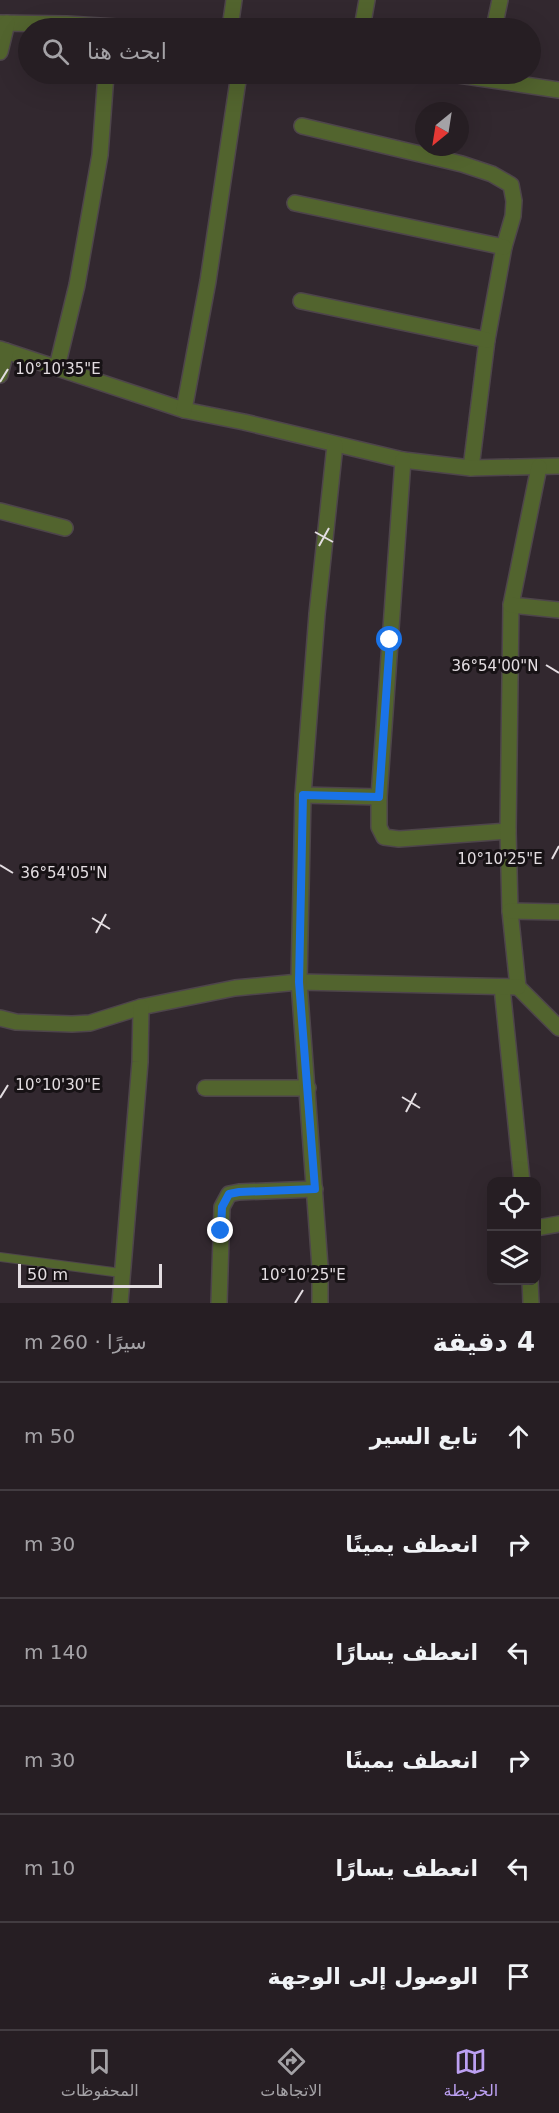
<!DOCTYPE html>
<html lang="ar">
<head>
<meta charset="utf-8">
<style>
	body { margin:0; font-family:"DejaVu Sans","Noto Sans Arabic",sans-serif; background:#322b30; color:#f1f3f6; direction:rtl }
	.controls { position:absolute; right:18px; bottom:18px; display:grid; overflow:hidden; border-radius:12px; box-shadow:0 6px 24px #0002 }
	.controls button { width:54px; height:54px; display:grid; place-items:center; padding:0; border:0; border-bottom:2px solid #423c41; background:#261e23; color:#f1f3f6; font:30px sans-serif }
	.compass { position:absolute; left:415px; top:102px; width:54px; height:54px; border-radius:50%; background:#261e23; box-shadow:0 6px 24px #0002; rotate:210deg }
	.scale { position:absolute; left:18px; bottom:15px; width:144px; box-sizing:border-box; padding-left:6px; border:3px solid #e3dde1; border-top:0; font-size:16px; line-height:21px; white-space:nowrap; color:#e3dde1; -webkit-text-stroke:4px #171215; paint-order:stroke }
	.stop { position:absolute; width:18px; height:18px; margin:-14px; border:4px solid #1a73e8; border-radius:50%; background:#fff }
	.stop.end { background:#1a73e8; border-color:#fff; box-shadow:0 2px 6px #0008 }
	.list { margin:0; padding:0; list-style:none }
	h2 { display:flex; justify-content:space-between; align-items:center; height:78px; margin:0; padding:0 24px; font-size:26px }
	h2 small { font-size:20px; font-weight:400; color:#a4a2a6 }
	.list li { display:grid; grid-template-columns:39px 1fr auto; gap:18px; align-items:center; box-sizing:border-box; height:108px; padding:0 24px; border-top:2px solid #423c41 }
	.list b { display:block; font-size:22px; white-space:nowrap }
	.list em { font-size:20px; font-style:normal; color:#a4a2a6 }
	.icon { flex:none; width:33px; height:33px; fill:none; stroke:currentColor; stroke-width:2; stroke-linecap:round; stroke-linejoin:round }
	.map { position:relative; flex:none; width:559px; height:1303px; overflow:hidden; direction:ltr }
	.search { position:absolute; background:#261e23; box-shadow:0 6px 24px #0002; left:18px; right:18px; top:18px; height:66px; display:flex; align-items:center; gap:15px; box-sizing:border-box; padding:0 21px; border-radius:33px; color:#a4a2a6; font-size:22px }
	.sheet { height:726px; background:#261e23 }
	nav { display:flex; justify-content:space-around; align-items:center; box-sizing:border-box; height:84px; border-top:2px solid #423c41; background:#261e23; font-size:16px; color:#a4a2a6 }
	nav a { display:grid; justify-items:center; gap:3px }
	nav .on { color:#bca0f2 }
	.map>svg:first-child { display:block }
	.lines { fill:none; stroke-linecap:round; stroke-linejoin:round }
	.lane-casing { stroke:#4e454b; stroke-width:10 }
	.street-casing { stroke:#4e454b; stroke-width:18 }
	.lane { stroke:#52642e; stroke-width:8 }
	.street { stroke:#52642e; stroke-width:15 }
	.route { stroke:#1a73e8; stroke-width:8 }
	.ticks { fill:none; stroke:#e3dde1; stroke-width:2 }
	.ticks-label { font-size:15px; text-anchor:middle; fill:#e3dde1; stroke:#171215; stroke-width:6; stroke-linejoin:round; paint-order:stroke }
</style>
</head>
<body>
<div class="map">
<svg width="559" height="1303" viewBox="0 0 559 1303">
	<rect width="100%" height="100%" fill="#32282f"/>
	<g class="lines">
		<defs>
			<polyline id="lane" points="0,1257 121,1273"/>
			<g id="street">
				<polyline points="0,23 67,24 133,28"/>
				<polyline points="230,28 234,0"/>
				<polyline points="362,28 367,0"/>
				<polyline points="494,28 500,0"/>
				<polyline points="0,52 7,23"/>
				<polyline points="452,74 559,90"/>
				<polyline points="302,126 462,164 492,174 511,185 514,201 513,216 504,247 487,340 471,468"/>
				<polyline points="295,203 504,247"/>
				<polyline points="301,301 487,340"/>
				<polyline points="0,349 184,410 244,422 403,460 471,468 559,466"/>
				<polyline points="57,367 77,285 100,155 106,74"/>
				<polyline points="0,375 6,351"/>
				<polyline points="184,410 208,281 239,74"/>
				<polyline points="403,460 379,797 379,827 384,837 399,839 508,831"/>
				<polyline points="539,467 511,605 508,831 510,911 518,987 559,1028"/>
				<polyline points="0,511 65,528"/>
				<polyline points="511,605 559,610"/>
				<polyline points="303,795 379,797"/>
				<polyline points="510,911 559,912"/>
				<polyline points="502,987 522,1182"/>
				<polyline points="0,1018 16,1022 72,1024 90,1023 141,1007 235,988 299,982 518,987"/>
				<polyline points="205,1088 308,1088"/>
				<polyline points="536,1228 559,1224"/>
				<polyline points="530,1280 531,1303"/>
				<polyline points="120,1303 140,1062 141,1007"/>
				<polyline points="219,1303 222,1207 229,1194 239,1192 315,1189"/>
				<polyline points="320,1303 320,1267 299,982 303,795 317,614 335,445"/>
			</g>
		</defs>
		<use href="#lane" class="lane-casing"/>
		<use href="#street" class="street-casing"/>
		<use href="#lane" class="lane"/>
		<use href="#street" class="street"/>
	</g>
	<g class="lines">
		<polyline class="route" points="221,1231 222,1207 229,1194 239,1192 315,1189 299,982 303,795 379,797 390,640"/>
	</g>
	<path class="ticks" d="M0,382L8,369M315,532L333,542M319,546L329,528M546,665L559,673M552,859L559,846M0,865L13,873M92,918L110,929M96,933L106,914M402,1097L420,1108M0,1098L8,1085M406,1112L416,1093M295,1303L303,1290"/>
	<g class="ticks-label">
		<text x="58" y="374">10°10'35"E</text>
		<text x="495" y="671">36°54'00"N</text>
		<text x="500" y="864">10°10'25"E</text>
		<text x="64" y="878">36°54'05"N</text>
		<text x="58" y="1090">10°10'30"E</text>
		<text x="303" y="1280">10°10'25"E</text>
	</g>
</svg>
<div class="controls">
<button><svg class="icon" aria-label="locate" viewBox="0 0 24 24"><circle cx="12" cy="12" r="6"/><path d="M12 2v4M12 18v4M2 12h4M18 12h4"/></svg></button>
<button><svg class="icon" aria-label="layers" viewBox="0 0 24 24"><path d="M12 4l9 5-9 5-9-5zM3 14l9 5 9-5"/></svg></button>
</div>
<svg class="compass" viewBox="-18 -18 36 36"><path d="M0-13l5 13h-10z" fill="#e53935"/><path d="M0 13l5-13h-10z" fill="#a4a2a6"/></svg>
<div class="scale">50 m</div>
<div class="stop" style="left:390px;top:640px"></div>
<div class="stop end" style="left:221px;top:1231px"></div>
<div class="search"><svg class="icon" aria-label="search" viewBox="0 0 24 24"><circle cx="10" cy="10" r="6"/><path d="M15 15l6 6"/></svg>ابحث هنا</div>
</div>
<section class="sheet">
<h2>4 دقيقة<small>سيرًا · 260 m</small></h2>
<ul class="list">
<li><svg class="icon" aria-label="ahead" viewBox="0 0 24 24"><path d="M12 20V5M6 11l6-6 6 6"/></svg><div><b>تابع السير</b></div><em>50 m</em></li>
<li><svg class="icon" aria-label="right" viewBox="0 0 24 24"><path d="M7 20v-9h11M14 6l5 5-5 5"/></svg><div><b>انعطف يمينًا</b></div><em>30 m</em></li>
<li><svg class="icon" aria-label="left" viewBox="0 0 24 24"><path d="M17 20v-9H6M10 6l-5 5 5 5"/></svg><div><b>انعطف يسارًا</b></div><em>140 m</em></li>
<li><svg class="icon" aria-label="right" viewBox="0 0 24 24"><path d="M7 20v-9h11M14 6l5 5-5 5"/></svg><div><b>انعطف يمينًا</b></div><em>30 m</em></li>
<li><svg class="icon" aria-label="left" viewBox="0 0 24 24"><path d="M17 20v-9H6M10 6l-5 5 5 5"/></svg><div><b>انعطف يسارًا</b></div><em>10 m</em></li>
<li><svg class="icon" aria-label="arrive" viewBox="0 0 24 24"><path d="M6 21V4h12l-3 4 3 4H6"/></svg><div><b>الوصول إلى الوجهة</b></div></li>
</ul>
</section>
<nav>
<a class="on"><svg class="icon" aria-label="map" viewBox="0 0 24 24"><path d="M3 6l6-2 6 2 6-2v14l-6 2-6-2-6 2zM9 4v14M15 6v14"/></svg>الخريطة</a>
<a><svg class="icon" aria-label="directions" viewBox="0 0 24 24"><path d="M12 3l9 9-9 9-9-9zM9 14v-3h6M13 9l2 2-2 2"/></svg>الاتجاهات</a>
<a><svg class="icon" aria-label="saved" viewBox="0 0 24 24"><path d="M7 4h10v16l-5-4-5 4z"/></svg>المحفوظات</a>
</nav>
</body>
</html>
